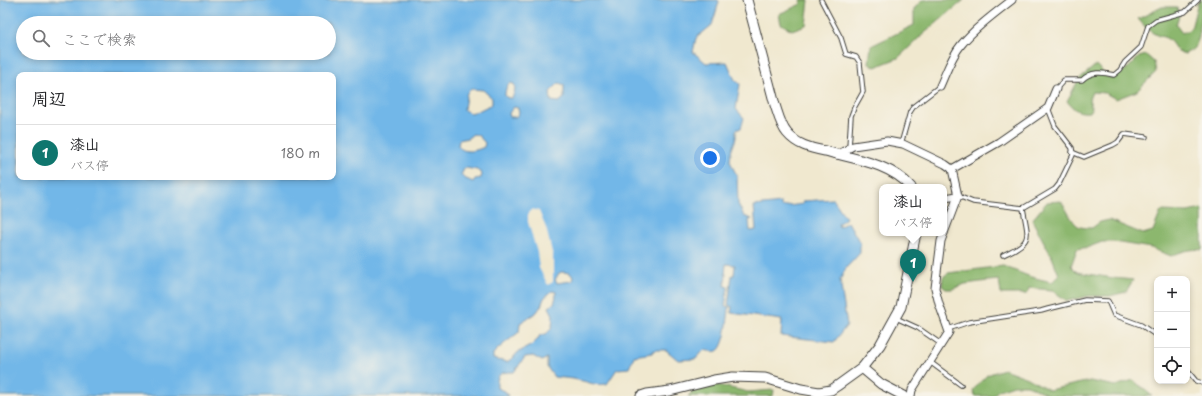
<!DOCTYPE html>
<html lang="ja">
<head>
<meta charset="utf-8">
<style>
	body { margin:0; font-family:"Playpen Sans","Klee One",sans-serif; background:#f6f6f6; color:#202124 }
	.controls { position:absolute; right:12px; bottom:12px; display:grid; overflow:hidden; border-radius:8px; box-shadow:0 2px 6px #0003 }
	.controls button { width:36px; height:36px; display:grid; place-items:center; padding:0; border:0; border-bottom:1px solid #e0e0e0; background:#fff; color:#202124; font:20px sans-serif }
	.you { position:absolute; left:710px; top:158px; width:14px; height:14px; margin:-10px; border:3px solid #fff; border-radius:50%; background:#1a73e8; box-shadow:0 0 0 6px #1a73e833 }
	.badge { display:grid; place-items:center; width:26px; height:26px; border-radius:50%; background:#0f766e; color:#fff; font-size:13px; font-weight:700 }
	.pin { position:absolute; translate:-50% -33px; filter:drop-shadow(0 1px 2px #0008) }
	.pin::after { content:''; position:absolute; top:21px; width:14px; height:12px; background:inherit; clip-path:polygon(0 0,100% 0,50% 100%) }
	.popup { position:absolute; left:879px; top:184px; width:68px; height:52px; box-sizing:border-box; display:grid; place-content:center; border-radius:8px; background:#fff; filter:drop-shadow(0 1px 3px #0005); font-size:13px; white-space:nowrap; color:#757577 }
	.popup b { font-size:15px; color:#202124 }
	.popup::after { content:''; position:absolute; left:50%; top:100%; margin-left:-8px; border:8px solid transparent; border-top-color:#fff }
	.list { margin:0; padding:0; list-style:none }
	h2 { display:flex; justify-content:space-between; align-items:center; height:52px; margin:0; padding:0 16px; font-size:17px }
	h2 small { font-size:13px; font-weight:400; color:#757577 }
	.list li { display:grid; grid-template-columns:26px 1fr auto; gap:12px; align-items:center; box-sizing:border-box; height:56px; padding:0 16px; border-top:1px solid #e0e0e0 }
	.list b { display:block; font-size:15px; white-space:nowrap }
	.list p { margin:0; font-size:13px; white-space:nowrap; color:#757577 }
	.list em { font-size:13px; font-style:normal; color:#757577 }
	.icon { flex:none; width:22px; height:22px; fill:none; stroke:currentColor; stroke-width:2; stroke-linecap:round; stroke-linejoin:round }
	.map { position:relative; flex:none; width:1202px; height:396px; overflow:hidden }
	.search { position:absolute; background:#fff; box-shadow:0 2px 6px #0003; left:16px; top:16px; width:320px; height:44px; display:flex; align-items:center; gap:10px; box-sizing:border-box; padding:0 14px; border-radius:22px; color:#757577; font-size:15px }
	.panel { position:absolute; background:#fff; box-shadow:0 2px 6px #0003; left:16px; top:72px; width:320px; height:108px; border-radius:8px }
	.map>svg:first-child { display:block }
	.forest { fill:#8cb76e; stroke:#546a45 }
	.water { fill:#72b7e8; stroke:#476a82; fill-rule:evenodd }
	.pier { fill:#f0e8cf }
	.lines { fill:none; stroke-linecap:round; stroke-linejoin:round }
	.service-casing { stroke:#3c3b37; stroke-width:5.5 }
	.minor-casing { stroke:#3c3b37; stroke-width:9 }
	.tertiary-casing { stroke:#3c3b37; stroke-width:11 }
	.service { stroke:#fff; stroke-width:3.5 }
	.minor { stroke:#fff; stroke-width:7 }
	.tertiary { stroke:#fff; stroke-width:9 }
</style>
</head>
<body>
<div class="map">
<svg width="1202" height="396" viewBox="0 0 1202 396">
	<rect width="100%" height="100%" fill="#f7f3e8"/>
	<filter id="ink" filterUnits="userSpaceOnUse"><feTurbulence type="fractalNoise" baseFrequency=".025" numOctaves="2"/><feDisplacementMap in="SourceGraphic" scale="8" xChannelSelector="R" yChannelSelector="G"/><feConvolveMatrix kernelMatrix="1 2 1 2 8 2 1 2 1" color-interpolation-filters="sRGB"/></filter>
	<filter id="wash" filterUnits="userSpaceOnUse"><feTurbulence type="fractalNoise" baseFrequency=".012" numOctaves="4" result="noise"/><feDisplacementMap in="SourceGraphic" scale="16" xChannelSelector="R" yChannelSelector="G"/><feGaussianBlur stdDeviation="0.9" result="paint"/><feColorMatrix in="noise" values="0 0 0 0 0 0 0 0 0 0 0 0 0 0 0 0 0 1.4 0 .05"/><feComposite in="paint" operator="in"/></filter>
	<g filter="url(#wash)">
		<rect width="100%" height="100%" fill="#f0e8cf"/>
		<g class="forest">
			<polygon points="801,0 809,0 806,25 792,30 781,24 779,14 801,4"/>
			<polygon points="922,0 964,0 920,37 898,58 875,67 869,63 871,46 914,25 914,9"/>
			<path d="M1199,0H1202V17L1199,27V37L1195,48L1185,54C1174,51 1176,47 1169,40C1165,36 1159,37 1155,34C1148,31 1143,24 1138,19L1162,7H1177L1179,15L1176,25L1182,33L1191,29L1196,9Z"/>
			<path d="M1146,55L1154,62L1156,72L1137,91L1116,99L1105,93L1092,92L1089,99L1092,109L1090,112C1078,113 1074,110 1067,101L1079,79L1096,65L1108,77L1113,78L1128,68L1139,57Z"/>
			<path d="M1061,201C1066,208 1072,222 1078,226C1082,228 1088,228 1092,228L1100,222L1109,220L1143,234L1153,231L1161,211L1187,212L1202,209V250C1192,248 1180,252 1171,256L1151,248L1114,242H1102L1089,247L1077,249L1071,266L1077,272L1088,274L1113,278L1133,280L1126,292L1110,296H1089L1067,301L1052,290L1029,288L1027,294H1001L999,280L988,281L965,284L952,289H946L942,286L943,277L948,273L1003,266L1031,277L1052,282L1059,275L1052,257L1032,220L1047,202Z"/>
			<polygon points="1004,369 1028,378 1049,390 1090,381 1116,386 1133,380 1152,396 1051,396 1027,385 1014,385 999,390 992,396 975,396 973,390 987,375"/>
			<polygon points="717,385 748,392 774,390 773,396 688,396 693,391"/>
		</g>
		<path class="water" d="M0,0H718L719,2L712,25L696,38L693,52L706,63L727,62L735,80L740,84L736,109L744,118L741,128L736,130V138L731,152L730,161L734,170L737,175L738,204L744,216L752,219L749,220L750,231L756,230L754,206L781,203V207L803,204V201L833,199L846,218L838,224L839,227L848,222L860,243V253L846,268L840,280L847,325L834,342L781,336L782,320L731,313L732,307L728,305L732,275H734L735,265L726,264L725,274H726L725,286L728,287L725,306L729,307C728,316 726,347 717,351C714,352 708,351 704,350L696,359L678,360L666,350H654L652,353L634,356L629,368L617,369L607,384C593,386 590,382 578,380C570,378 562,378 554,377L547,367V358L542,361L533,356L525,357L514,372C501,372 496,373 497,388L506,392L508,396H0ZM23,23H329V53H23ZM19,75H333V177H19ZM510,83L514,84C516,88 514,94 512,98H508L505,96C505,92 506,85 510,83ZM559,83L564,85V98L559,102L551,101L550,92ZM472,89L483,90L492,98V104L478,111L470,113L464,110C464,108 466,95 467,93C468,91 470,90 472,89ZM514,107L518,108L519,112L516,117H510L509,113ZM473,134L479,136L485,143L484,147C476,151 464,154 458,146L459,140L468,138ZM466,168L477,170L482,174L481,178L475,179L473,182L464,178L461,175L464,169ZM562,272L570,273L573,277L572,281L557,283L555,280L559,273ZM552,291L556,292C556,299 555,304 549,307L553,315L552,328L546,334L540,335L538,339L532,345L517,353L514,357L507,362L493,359V354C501,345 511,339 519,332L520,323L537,312L541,306L544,298Z"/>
		<polygon class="pier" points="532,209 539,211 546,228 553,256 553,282 548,285 539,268 537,252 528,222 528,213"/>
	</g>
	<g filter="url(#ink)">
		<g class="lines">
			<defs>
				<g id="service">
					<polyline points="821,0 841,38 846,54 856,57 860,63 863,92 854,108 851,116 849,147"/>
					<path d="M1056,89L1064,80H1082C1091,71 1102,72 1114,75L1120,70L1125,62L1141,47L1148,26L1156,20L1185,12L1198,0"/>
					<polyline points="901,144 910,112 914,106 940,86"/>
					<polyline points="1072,152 1084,157 1113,145 1118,142 1124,134 1146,137"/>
					<polyline points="958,196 973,202 1023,208"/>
					<path d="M1003,255C1034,241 1028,238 1023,208L1055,189L1059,184L1073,155L1072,148L1055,126L1048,108"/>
					<polyline points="896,318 918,328 941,344"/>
					<polyline points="948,329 969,322 1041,311 1048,309 1085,300 1108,301 1114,315 1141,325 1157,336"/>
					<polyline points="930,362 961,385"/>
					<polyline points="1187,370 1196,381 1202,383"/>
				</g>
				<g id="minor">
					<path d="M940,86C946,73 951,57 961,45C975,28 994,14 1012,0"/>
					<polyline points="837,155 853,146 887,141 903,144 945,164 952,169 958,196 944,233"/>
					<polyline points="952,169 999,142 1048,108 1056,89"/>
					<polyline points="944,198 958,196"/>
					<polyline points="911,396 912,390 949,332 939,304 935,288 941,241 944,233"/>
				</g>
				<g id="tertiary">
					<path d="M747,0L775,105C778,114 781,126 787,133C797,145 810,148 825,151C854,159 890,163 911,187"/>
					<polyline points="862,368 881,384 904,396"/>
					<polyline points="641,396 647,394 670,391 714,380 733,377 765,378 801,389 819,392 831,390 837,386 862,368 880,345 901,307 916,233"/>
				</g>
			</defs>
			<use href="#service" class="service-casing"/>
			<use href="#minor" class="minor-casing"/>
			<use href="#tertiary" class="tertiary-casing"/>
			<use href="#service" class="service"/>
			<use href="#minor" class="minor"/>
			<use href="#tertiary" class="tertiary"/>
		</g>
	</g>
</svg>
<div class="controls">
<button>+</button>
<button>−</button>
<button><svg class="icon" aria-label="locate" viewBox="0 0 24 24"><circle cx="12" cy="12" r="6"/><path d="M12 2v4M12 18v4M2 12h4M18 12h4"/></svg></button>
</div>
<div class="you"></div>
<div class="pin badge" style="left:913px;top:282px">1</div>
<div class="popup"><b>漆山</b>バス停</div>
<div class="search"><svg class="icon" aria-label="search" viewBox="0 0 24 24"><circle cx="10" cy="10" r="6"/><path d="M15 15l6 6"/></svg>ここで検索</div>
<section class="panel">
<h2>周辺<small></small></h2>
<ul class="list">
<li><span class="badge">1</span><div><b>漆山</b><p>バス停</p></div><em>180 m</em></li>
</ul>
</section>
</div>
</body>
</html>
